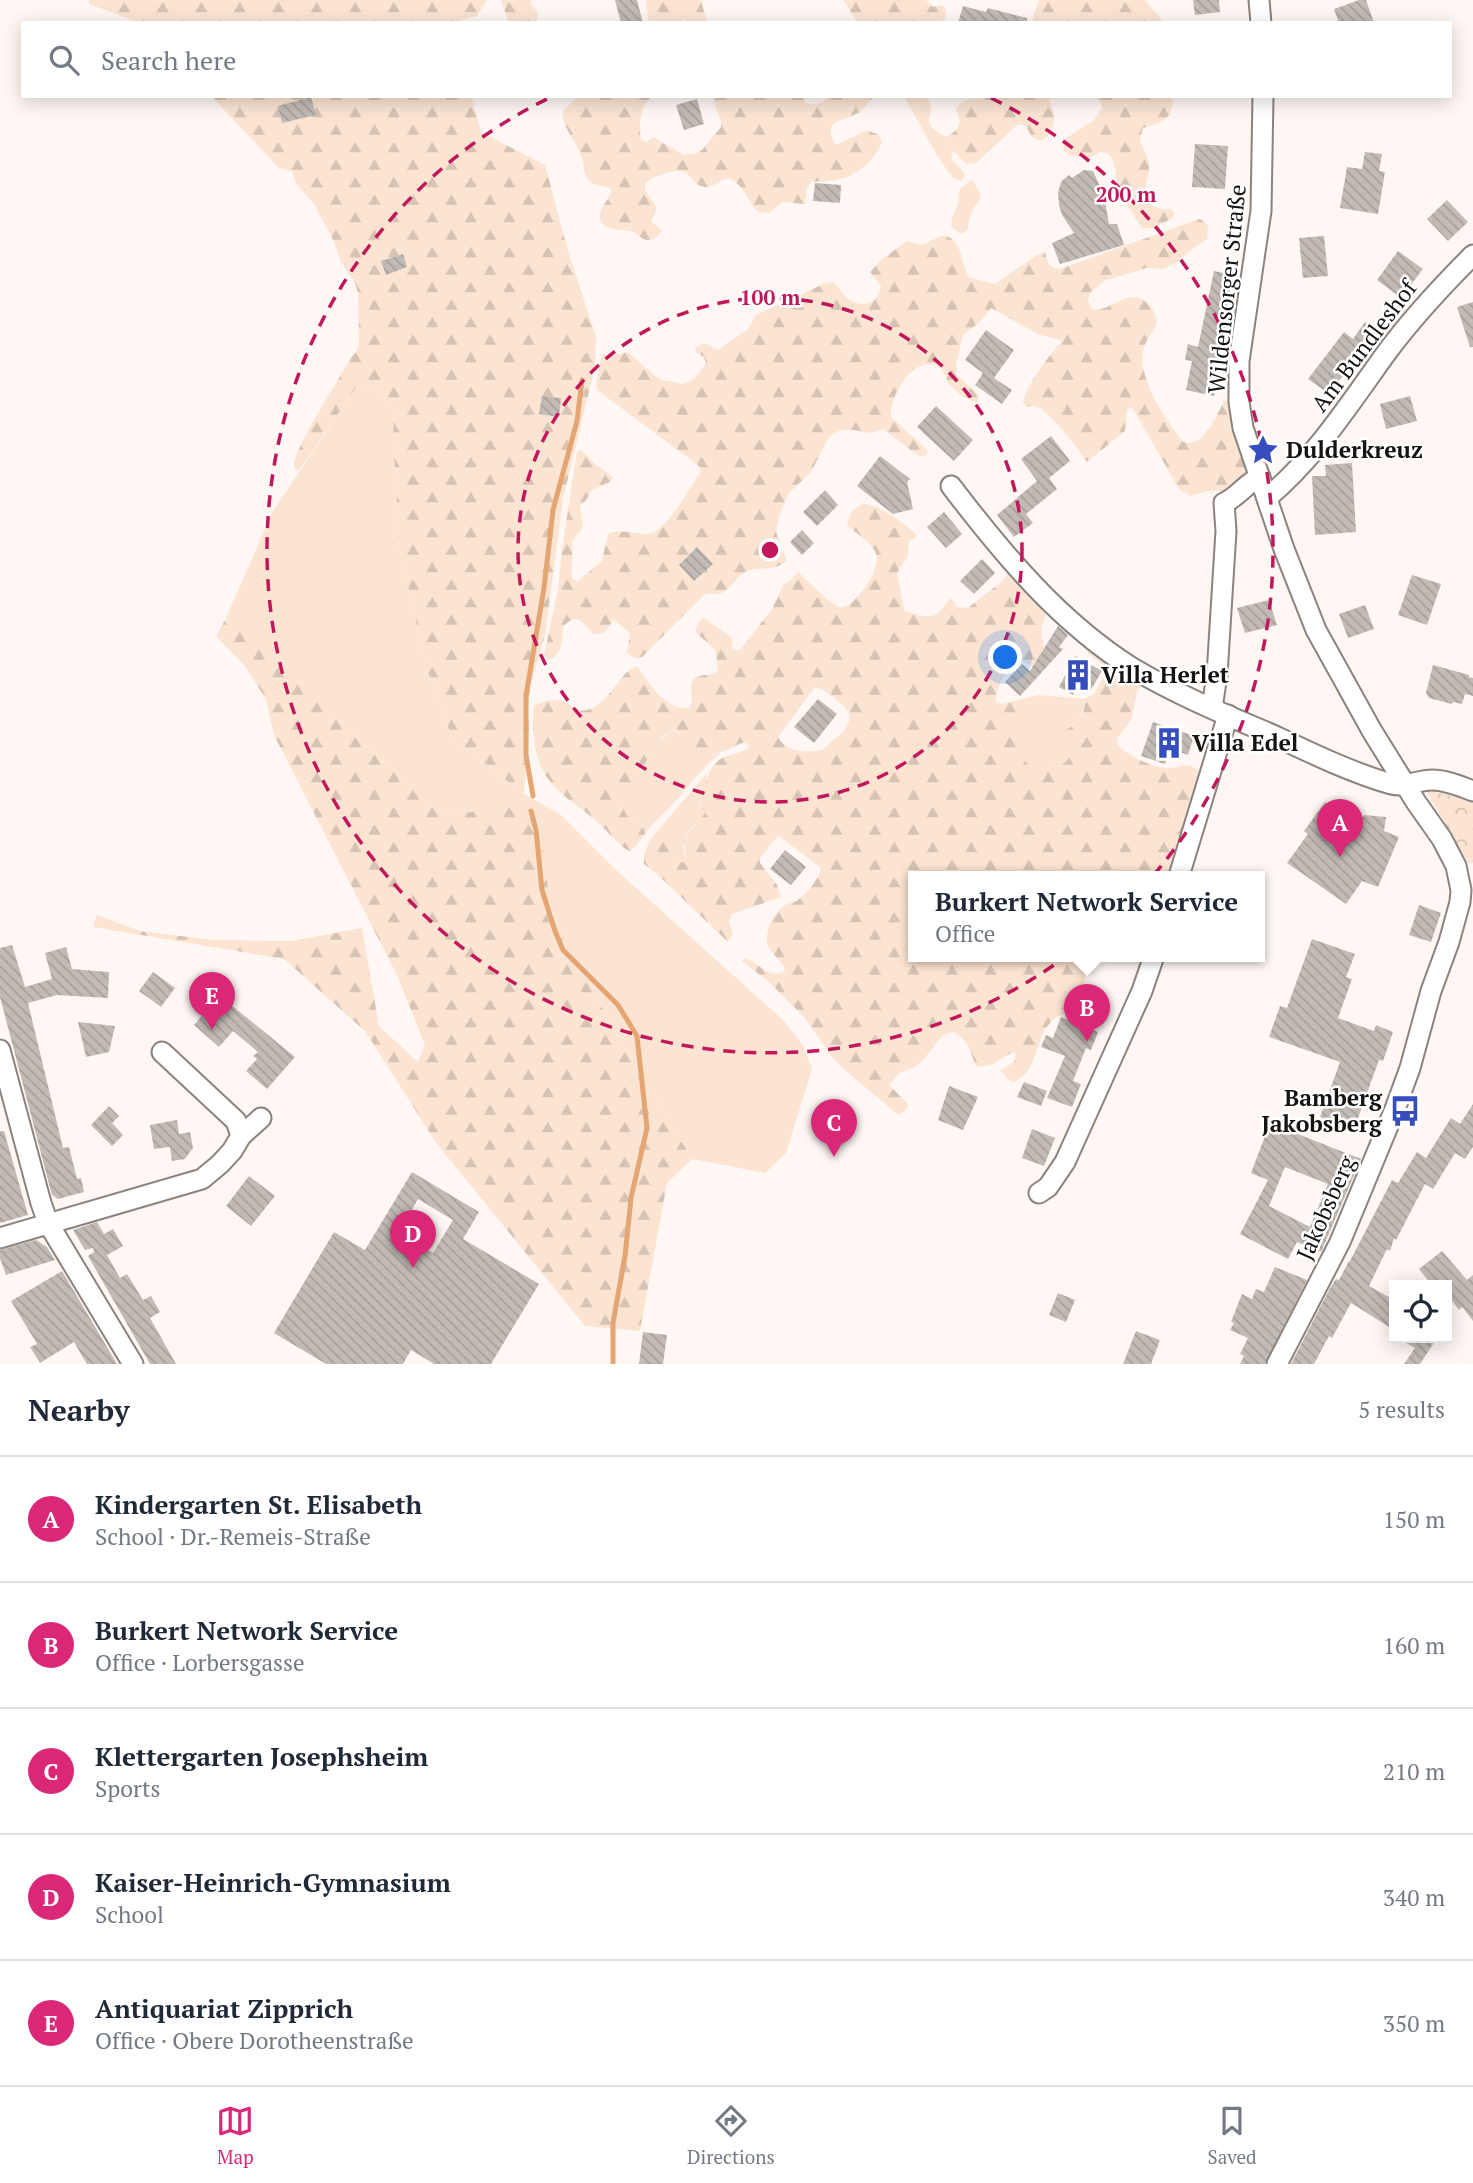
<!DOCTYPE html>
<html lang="en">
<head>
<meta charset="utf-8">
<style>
	body { margin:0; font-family:"PT Serif",serif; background:#f2f2f3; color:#1f2937 }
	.controls { position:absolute; right:21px; bottom:21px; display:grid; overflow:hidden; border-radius:0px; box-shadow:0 4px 18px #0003 }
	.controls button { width:63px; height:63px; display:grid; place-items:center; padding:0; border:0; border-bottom:2px solid #e0e1e3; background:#fff; color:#1f2937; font:35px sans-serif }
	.you { position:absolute; left:1006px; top:658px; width:24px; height:24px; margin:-18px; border:5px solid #fff; border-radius:50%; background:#1a73e8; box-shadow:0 0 0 10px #1a73e833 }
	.badge { display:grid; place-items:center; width:46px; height:46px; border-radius:50%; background:#db2777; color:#fff; font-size:23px; font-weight:700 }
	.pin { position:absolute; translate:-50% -58px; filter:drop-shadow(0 2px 4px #0008) }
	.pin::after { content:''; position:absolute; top:37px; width:24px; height:21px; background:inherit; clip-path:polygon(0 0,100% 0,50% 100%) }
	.popup { position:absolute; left:908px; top:871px; width:357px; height:91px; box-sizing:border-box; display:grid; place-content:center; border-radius:0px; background:#fff; filter:drop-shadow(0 2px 5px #0005); font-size:23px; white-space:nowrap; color:#747a83 }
	.popup b { font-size:26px; color:#1f2937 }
	.popup::after { content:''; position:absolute; left:50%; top:100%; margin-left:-14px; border:14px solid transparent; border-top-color:#fff }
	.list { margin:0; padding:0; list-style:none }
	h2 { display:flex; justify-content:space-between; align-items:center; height:91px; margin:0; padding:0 28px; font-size:30px }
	h2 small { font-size:23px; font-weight:400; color:#747a83 }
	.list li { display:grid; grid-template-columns:46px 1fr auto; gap:21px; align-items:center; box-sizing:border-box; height:126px; padding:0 28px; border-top:2px solid #e0e1e3 }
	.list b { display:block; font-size:26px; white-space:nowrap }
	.list p { margin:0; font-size:23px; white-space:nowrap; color:#747a83 }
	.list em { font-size:23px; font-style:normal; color:#747a83 }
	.icon { flex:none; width:38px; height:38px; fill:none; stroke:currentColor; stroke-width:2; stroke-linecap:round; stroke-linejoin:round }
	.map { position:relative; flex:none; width:1473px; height:1364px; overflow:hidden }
	.search { position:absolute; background:#fff; box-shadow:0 4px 18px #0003; left:21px; right:21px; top:21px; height:77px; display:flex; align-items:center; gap:18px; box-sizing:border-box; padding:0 24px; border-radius:0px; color:#747a83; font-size:26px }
	.sheet { height:721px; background:#fff }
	nav { display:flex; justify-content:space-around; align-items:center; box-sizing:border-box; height:98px; border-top:2px solid #e0e1e3; background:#fff; font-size:19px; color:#747a83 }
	nav a { display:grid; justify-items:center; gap:4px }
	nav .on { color:#db2777 }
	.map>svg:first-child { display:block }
	.green { fill:#fbe4d2 }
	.forest { fill:url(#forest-firs); fill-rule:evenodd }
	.park { fill:url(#park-crowns) }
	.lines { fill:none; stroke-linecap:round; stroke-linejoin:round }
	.stream { stroke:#e4a573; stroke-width:5 }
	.building { fill:url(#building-back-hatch); fill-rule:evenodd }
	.street-casing { stroke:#8b837e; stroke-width:23 }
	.street { stroke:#fff; stroke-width:19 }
	.ring { fill:none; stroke:#c2185b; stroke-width:3.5; stroke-dasharray:12 9 }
	.labels { text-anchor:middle; stroke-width:5; stroke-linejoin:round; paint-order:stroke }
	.street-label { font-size:23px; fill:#161311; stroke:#fff }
	.poi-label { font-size:23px; font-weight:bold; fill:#161311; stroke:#fff; text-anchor:start }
	.centre { fill:#c2185b; stroke:#fff; stroke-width:3.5 }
	.ring-label { font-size:21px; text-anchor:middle; font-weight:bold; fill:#c2185b; stroke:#fff; stroke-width:5; stroke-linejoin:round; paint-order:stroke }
</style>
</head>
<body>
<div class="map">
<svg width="1473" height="1364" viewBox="0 0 1473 1364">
	<defs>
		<pattern id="forest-firs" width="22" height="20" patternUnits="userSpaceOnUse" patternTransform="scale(1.75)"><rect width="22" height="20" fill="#fbe4d2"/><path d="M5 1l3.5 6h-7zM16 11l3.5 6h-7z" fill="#d6c3b3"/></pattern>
		<pattern id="park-crowns" width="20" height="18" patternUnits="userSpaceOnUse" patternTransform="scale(1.75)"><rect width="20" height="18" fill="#fbe4d2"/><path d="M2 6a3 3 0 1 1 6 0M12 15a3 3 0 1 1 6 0" fill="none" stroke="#d6c3b3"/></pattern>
		<pattern id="building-back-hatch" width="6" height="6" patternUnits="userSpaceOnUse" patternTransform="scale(1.75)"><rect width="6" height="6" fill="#c2bbb5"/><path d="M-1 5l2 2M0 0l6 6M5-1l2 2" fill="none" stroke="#a6a09b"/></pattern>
	</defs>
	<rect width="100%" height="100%" fill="#fef7f3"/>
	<g class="green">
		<path d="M904,96H925C942,114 913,122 947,137L946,143L953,151L951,159L962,170L965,176L961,181L953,178L938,157Z"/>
		<path d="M972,180C989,203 975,199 970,217C968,221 969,225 968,229L963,233H959L951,226L952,219L958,204L960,189Z"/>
		<polygon points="358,385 380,390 394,411 393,441 400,551 427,670 453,740 524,794 561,815 615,869 783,1020 803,1045 812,1069 786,1153 765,1173 692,1159 568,951 550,906 540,831 505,805 454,816 426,802 326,709 270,643 226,618 273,511"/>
		<path d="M1038,695L1085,699C1083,721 1077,722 1061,734L1070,757L1068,761C1057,769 1041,771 1028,765C1021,754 1019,734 1026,721C1032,710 1037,715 1041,699Z"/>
		<path d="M672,731L681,734L713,755L721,752C702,768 688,787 672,805C662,816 653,822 645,834L644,829L629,818L624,811L623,803L627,791L644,767L658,742Z"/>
		<path d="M707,773L706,783L698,802L704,809V817C696,824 683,833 683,845C683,852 687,854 684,862L678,863L668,855L679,824V820L676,815H671Z"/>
	</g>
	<g class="forest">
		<polygon points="89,0 487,0 477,16 452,23 141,23 89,4"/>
		<polygon points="501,0 531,0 531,4 538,13 536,23 509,23"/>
		<polygon points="646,0 701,0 707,23 687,23 684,19 676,23 649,23"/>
		<polygon points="843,0 926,0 933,7 941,5 945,8 946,16 941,23 858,23"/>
		<polygon points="1039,0 1145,0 1164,23 1031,23"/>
		<path d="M211,96H471L481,132L545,165L567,248L596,337L595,367L563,499L545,635L530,688L528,713L529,733L524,794L453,740L427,670L400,551L393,441L394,411L380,390L358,385L305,462L298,471L294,468C292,450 340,379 351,357L356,352L359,344L358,293L355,283L341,262L334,242L314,204L297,185L292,171L279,168Z"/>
		<path d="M578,96H636L639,99L643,96H653C639,106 639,124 641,140L647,142L653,137L684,155L697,153L702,150L721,127V121L712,96H802L806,103C816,106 823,104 829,96H875C868,101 865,109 858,113C844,121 821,119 835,144H838L867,130L877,134L882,141C877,158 858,175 840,179C831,182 820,181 811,182L807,187L805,204L782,202L769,213L758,212C748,202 746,189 734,181C723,174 718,186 708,187C687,188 695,162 664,174C657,176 650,178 645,184V190L657,208L651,222L662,230L656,238L647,241C642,239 638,234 633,232C623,228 599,233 600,215C601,205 611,199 611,189C603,184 593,188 587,178C583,172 584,163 582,157C577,142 561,126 563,111Z"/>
		<path d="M994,96H1049C1050,104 1055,111 1054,119C1053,139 1035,151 1027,127L1021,124L1016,126L976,163L966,164L946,143L945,139L956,130L960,122L956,109C965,94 979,102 994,96Z"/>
		<path d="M1093,96H1169L1173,101L1170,115L1157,124L1143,128L1140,139C1142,148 1148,155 1149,165C1150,174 1146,180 1146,188C1145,206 1156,210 1171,209L1174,212L1173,218L1153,228H1142L1119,193L1113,159L1107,153L1100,152L1089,158L1069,155L1064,150L1063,143L1065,139L1094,120L1102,108L1101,102Z"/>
		<path d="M1199,219L1202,220L1208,226L1207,239L1187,253L1177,262L1164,269L1146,268L1104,281L1090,293L1088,301L1093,310C1112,311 1130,287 1146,302C1152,307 1155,313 1157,321C1154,332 1145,340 1143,351C1138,381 1167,420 1183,442C1205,448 1216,416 1224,401H1230L1252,464L1241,482L1230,491H1208L1190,496L1179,489L1132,407L1127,410L1125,431L1087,462C1078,448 1052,415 1038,407C1033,405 1033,406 1027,407L1023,402C1028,382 1049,356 1062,341L1038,334L991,308L980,322L963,335L956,365L957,375L979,396L978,402C969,402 956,392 950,385C944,379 946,368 935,365C911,358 889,398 891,417L926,449L928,452L927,455L920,456L916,454L883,429L870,433L854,430H840L829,437L811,472L789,493L779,516L776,532L787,561C775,571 764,567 750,570C738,573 734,585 725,591C717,597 712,591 704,595L642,657L635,658L627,653L630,633L614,620L604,633L594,634C582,624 579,610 563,627C562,641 563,654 549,660L544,656L558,589L562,549L577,452L580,450C587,454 588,457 594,463C600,469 608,471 613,478L610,482L592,490L587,499L580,506L583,523L581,530L572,542C574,554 570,568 572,578L577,582L602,561L608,534C619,529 633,533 646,534C665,535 689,489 699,474L701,469L698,465L597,390L596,384L602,354L609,356L628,352L655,376L662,380L683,384L695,378L706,363L704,357L696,352L695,348L704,343L718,350L748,329L756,315L826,283L833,282C840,287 841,294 848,299C863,309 878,304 881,286L870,272L881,260L907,241L922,245L941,236H947C965,245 959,264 970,278L995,284L1037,255L1045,252C1048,263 1049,269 1060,269Z"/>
		<path d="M862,504C879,504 906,524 917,536L909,542L907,558L897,573L904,610L919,616H932L938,613L951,598L957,607L968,608L1000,583L1014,567L1051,607C1039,624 1039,636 1048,655L1033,667L1020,660H1016C1006,670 997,687 995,701L1002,704L1038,695L1043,704C1039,709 1034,711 1030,716C1019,727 1020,752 1028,765C1041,771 1061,770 1070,757C1067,753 1061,749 1059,744C1054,732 1074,728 1079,720C1084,714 1085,706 1085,699L1094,694L1107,671C1102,658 1083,657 1084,641L1143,683L1137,692L1131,720L1117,739L1118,746C1129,756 1151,767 1166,768C1174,769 1181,765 1189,765L1199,771L1201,778L1174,876H914V956H1085C1085,965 1087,975 1084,983C1081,992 1073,1006 1067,1012C1063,1015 1057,1016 1053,1020C1033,1038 1040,1072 1013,1082L1008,1079L1002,1072L997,1073L1014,1062L1016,1054L1013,1052L991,1065L976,1067C971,1053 968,1037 952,1032L942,1036L923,1060L915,1067L899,1073L889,1085L908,1104L906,1110L900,1114H897L844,1069L831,1056L805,1018L770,983L742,961L744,958C759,961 768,981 785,971C783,957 766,954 767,939C767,924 777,908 790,903C800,899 792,905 800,898C806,894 811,888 815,881C819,876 821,873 820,867L779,836L776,838L760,858V863L777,885L781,897L732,914L729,921L733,934L728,942L658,875L644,864C642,845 659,829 671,815L676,814L680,820L679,825L668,855L678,863L684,862L686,855L683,840L705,813L697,797C700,792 704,788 706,782C709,771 715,760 727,756C735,753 743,753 749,747L748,745L744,742C726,750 710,761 692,747C686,742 683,735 676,731H672L663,736C658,742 623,798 623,804C623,816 636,823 644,829L645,834L636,846L629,851C615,843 606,828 593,818C560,792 539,783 534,738C533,727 531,715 535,705C542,702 554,699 562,701C571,703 578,713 587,710C610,704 617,675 636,666L639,668C648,685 668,711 689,708C695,699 688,689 693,679C713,668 722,686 715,649L695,632L698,623L704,618L731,637L733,650H740L772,609L783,585L792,579L798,572L828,600L839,607H844C858,602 881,570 876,554C873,543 857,534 849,527L847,522L853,510ZM815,687C825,690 832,696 839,702C864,722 838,735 822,750C806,753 786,752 778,737Z"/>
		<polygon points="226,618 270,642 326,709 426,802 454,816 505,804 541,831 550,906 568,951 692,1159 667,1183 640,1331 585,1326 437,1144 365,1031 284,959 93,927 97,915 140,931 213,940 293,941 362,928 379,1026 418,1062 425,1045 397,975 274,735 266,699 245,666 216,636"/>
	</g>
	<polygon class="park" points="1425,789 1473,802 1473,863 1469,864"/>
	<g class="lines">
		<g class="stream">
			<polyline points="533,796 526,755 526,696 544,588 553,510 577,421 582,380"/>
			<polyline points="531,811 536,830 542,890 555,931 563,950 618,1005 637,1036 647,1128 631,1198 625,1256 613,1323 613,1364"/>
		</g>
	</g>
	<g class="building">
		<polygon points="615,0 637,0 643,23 621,23"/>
		<polygon points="1193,0 1219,0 1220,12 1195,15"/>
		<polygon points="1359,0 1366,0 1374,23 1339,23 1334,9"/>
		<polygon points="963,6 986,12 988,8 1027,18 1027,23 958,23"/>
		<polygon points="311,97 316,115 282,123 278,106"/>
		<polygon points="697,99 704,124 684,130 676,105"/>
		<polygon points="1195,144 1228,146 1225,189 1192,187"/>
		<polygon points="1365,152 1382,154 1379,171 1385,172 1378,214 1340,208 1347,167 1362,169"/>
		<polygon points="1084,170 1093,171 1104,195 1109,224 1117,224 1124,245 1060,264 1052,243 1074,233 1062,215 1059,205 1058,193 1061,182 1064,179 1069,175 1072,178"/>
		<polygon points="815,183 841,185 840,203 813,201"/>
		<polygon points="1447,200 1468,222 1448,241 1427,219"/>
		<polygon points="1324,236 1328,276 1303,278 1299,238"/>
		<polygon points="1398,251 1423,269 1401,298 1377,280"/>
		<polygon points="403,254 407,267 386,275 381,261"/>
		<polygon points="1214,271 1233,275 1224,321 1230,322 1227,339 1220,337 1212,376 1218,378 1214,396 1186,390 1192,361 1185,360 1188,344 1198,347"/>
		<polygon points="1473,302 1473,347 1470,347 1457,307"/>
		<polygon points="1365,322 1377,331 1329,394 1308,379 1344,332 1353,339"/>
		<polygon points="986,330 1014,350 994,378 1012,390 1002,404 975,385 983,373 965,360"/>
		<polygon points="542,396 561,398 559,417 539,414"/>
		<polygon points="1410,396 1417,421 1386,429 1380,404"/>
		<polygon points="936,406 973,440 954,461 917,427"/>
		<polygon points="1051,436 1070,461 1049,478 1057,489 1026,514 1033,523 1014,537 997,515 1037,481 1021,459"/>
		<polygon points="880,456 910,479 907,482 913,509 893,514 857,486"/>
		<polygon points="1352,463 1356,532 1315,535 1312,476 1326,476 1325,465"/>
		<polygon points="825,490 838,505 817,526 803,512"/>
		<polygon points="944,512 962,534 946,548 927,527"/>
		<polygon points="802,530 814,543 802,555 790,542"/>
		<polygon points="697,547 713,564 694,581 679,565"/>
		<polygon points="982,559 995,573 974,594 960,581"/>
		<polygon points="1412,575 1441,584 1427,625 1398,615"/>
		<polygon points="1269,600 1277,625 1245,633 1237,608"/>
		<polygon points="1365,605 1374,629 1348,638 1339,614"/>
		<polygon points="1058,626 1068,635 1059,647 1063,649 1020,696 1005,682 1022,664 1030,671"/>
		<polygon points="1075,656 1102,671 1089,693 1077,687 1073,695 1059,687"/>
		<polygon points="1433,665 1469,675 1469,677 1473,678 1473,696 1465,694 1462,704 1453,702 1452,704 1429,698 1426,693"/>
		<polygon points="818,699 837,714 814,743 794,727"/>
		<polygon points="1153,722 1194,736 1188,755 1171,749 1165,764 1141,756"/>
		<polygon points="1325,802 1357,825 1364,815 1386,817 1384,831 1399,837 1378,887 1362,881 1346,904 1287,863 1308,834 1304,831"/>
		<polygon points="785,850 806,867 791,885 770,869"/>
		<polygon points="1419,905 1441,913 1431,942 1409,935"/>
		<polygon points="1312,939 1355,954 1346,977 1352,979 1338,1018 1374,1031 1376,1025 1393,1032 1383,1061 1379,1060 1354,1129 1320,1117 1340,1062 1269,1037 1280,1006 1287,1008"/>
		<polygon points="12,945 25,987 52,979 45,953 66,947 72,969 109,972 108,998 57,995 28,1003 63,1148 69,1147 77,1179 81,1178 84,1192 58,1199 52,1195 0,997 0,948"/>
		<polygon points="153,972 175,988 161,1007 139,991"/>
		<polygon points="219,995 295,1057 267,1089 246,1071 257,1059 253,1056 258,1052 233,1031 219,1047 194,1025"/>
		<polygon points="1061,1017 1098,1032 1091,1050 1086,1048 1073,1081 1081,1084 1072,1107 1047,1098 1065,1056 1041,1047 1046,1035 1053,1038"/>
		<polygon points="78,1022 115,1026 109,1052 86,1057"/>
		<polygon points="1024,1082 1047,1091 1041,1106 1017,1097"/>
		<polygon points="949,1086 978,1097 963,1130 938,1120"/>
		<polygon points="1473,1104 1473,1147 1465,1159 1455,1153 1433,1189 1425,1184 1396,1240 1394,1238 1390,1251 1387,1249 1369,1286 1394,1300 1394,1330 1351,1303 1332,1338 1329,1336 1314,1364 1291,1364 1330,1288 1336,1279 1339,1280 1349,1261 1350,1261 1392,1180 1398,1183 1417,1152 1426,1158 1451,1118 1460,1124"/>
		<polygon points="109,1106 119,1116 112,1123 123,1135 112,1146 91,1125"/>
		<polygon points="177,1120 179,1134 190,1132 193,1148 185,1159 172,1161 170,1147 154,1149 150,1125"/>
		<path d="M1270,1123L1361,1159L1321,1252L1297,1242L1288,1259L1240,1234L1268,1180L1251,1173ZM1285,1167L1328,1184L1310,1227L1269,1206Z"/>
		<polygon points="1032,1129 1055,1138 1044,1166 1022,1158"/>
		<polygon points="0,1131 4,1131 28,1215 0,1223"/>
		<path d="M412,1172L479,1212L463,1239L539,1284L491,1364H434L411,1350L403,1364H326L274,1333L334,1232L365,1250ZM418,1199L453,1220L433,1253L399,1232Z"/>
		<polygon points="249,1176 275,1196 251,1226 226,1206"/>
		<polygon points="97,1222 104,1234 113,1229 123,1246 107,1255 120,1278 127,1274 143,1300 151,1296 160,1312 150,1318 176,1364 150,1364 88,1256 94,1252 93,1248 85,1250 73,1230"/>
		<polygon points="36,1240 47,1247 55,1260 6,1275 0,1258 0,1250"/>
		<polygon points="1442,1251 1467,1280 1473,1275 1473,1321 1462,1307 1459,1310 1447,1294 1447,1285 1432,1285 1419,1269"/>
		<polygon points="1275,1267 1307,1280 1265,1364 1240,1364 1244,1356 1240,1354 1248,1338 1230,1330 1234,1323 1231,1322 1242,1294 1252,1299 1256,1289 1264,1292"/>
		<polygon points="62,1271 97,1330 117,1364 87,1364 74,1342 40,1363 30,1347 37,1344 11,1301"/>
		<polygon points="1058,1293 1075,1300 1066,1322 1049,1315"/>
		<polygon points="1136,1331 1160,1340 1151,1364 1123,1364"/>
		<polygon points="643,1332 667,1335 663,1364 639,1364"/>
		<polygon points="1398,1338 1437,1338 1420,1364 1404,1364 1415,1348"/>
	</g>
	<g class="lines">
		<defs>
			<g id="street">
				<polyline points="1259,0 1261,23"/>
				<polyline points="1263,96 1261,211 1239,361 1239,402 1243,428 1284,549 1316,630 1372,731 1416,802 1442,839 1456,866 1461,890 1460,902 1449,942 1431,991 1410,1068 1395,1109 1340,1242 1277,1364"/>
				<path d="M951,486C1003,554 1060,623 1134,669C1178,695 1226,715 1273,735C1311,753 1350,772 1391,784C1405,788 1418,780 1432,780C1446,780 1460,786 1473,791"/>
				<path d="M1267,498C1316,457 1350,403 1387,352C1413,317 1442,286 1473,255"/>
				<path d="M1212,708L1217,675L1226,531L1224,503C1238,497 1245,484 1260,477"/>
				<polyline points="1179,876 1228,715"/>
				<polyline points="0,1050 41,1203 48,1223 133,1364"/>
				<polyline points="241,1136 261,1118"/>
				<polyline points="1039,1193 1048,1187 1065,1162 1142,991 1154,956"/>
				<polyline points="0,1238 202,1179 220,1164 232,1151 241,1136 236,1121 162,1052"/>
			</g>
		</defs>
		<use href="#street" class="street-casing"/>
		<use href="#street" class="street"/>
	</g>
	<g class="ring">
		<circle cx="770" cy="550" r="252"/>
		<path d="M991 98A503 503 0 1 1 549 98"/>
	</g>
	<defs>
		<symbol id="sight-bare" viewBox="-9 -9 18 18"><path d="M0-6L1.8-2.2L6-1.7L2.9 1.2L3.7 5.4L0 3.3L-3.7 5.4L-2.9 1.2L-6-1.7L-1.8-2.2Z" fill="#364dbf" stroke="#fff" stroke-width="2.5" paint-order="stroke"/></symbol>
		<symbol id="building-bare" viewBox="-9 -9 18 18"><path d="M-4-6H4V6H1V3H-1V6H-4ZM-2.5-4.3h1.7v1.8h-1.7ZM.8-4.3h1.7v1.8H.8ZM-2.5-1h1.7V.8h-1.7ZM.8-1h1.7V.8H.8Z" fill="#364dbf" stroke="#fff" stroke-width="2.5" paint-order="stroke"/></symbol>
		<symbol id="bus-bare" viewBox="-9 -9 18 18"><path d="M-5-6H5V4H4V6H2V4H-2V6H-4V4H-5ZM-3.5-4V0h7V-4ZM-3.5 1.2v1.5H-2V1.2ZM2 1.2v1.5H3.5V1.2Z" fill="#364dbf" stroke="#fff" stroke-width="2.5" paint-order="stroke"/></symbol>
	</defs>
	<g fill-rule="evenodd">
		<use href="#sight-bare" x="1241" y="428" width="44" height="44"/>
		<use href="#building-bare" x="1056" y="653" width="44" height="44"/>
		<use href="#building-bare" x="1147" y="721" width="44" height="44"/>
		<use href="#bus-bare" x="1383" y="1089" width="44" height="44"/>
	</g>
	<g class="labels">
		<g class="street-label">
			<text transform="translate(1227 289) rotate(-84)" y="8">Wildensorger Straße</text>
			<text transform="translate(1364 346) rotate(-53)" y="8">Am Bundleshof</text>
			<text transform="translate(1326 1208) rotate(-66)" y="8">Jakobsberg</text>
		</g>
		<g class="poi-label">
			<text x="1286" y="458">Dulderkreuz</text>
			<text x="1101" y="683">Villa Herlet</text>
			<text x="1192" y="751">Villa Edel</text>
			<text x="1382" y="1106" text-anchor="end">Bamberg<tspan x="1382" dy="26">Jakobsberg</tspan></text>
		</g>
	</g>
	<circle cx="770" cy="550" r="10" class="centre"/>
	<g class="ring-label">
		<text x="1126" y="202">200 m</text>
		<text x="770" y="305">100 m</text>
	</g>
</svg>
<div class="controls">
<button><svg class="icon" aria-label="locate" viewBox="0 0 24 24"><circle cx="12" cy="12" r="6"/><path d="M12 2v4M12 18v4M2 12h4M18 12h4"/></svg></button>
</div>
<div class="you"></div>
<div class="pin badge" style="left:1340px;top:857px">A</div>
<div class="pin badge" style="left:1087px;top:1042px">B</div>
<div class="popup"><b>Burkert Network Service</b>Office</div>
<div class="pin badge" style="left:834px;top:1157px">C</div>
<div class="pin badge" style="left:413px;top:1268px">D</div>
<div class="pin badge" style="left:212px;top:1030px">E</div>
<div class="search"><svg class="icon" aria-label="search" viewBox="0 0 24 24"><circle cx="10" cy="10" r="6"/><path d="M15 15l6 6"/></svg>Search here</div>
</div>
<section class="sheet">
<h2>Nearby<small>5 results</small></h2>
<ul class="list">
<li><span class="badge">A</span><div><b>Kindergarten St. Elisabeth</b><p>School · Dr.-Remeis-Straße</p></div><em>150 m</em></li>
<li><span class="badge">B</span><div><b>Burkert Network Service</b><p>Office · Lorbersgasse</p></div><em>160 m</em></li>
<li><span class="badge">C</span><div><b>Klettergarten Josephsheim</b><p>Sports</p></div><em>210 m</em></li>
<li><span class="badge">D</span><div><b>Kaiser-Heinrich-Gymnasium</b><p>School</p></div><em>340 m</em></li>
<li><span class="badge">E</span><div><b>Antiquariat Zipprich</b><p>Office · Obere Dorotheenstraße</p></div><em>350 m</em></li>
</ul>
</section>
<nav>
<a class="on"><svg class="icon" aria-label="map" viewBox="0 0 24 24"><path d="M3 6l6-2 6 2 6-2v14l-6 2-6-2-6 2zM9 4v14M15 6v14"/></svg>Map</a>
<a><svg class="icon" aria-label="directions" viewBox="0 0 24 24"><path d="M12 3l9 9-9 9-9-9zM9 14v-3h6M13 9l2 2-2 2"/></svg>Directions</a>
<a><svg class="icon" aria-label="saved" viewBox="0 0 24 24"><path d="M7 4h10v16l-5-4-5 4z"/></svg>Saved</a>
</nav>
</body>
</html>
